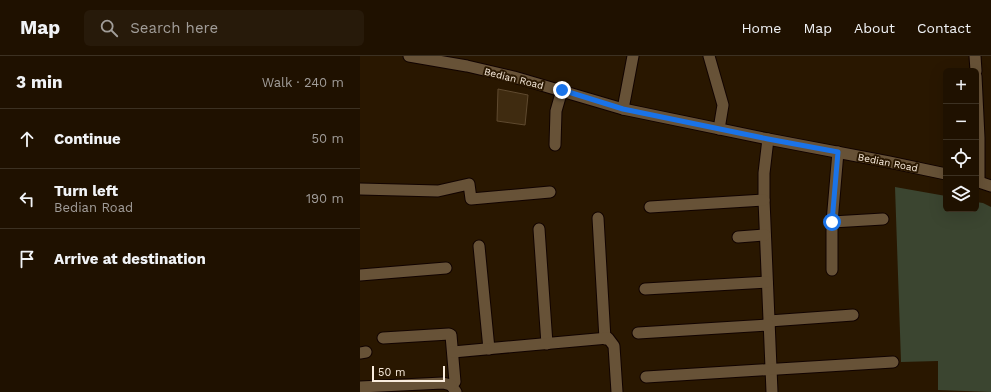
<!DOCTYPE html>
<html lang="en">
<head>
<meta charset="utf-8">
<style>
	body { margin:0; font-family:"Work Sans",sans-serif; background:#271a0a; color:#f1f3f6 }
	.controls { position:absolute; right:12px; top:12px; display:grid; overflow:hidden; border-radius:6px; box-shadow:0 4px 16px #0002 }
	.controls button { width:36px; height:36px; display:grid; place-items:center; padding:0; border:0; border-bottom:1px solid #3c3122; background:#1f1100; color:#f1f3f6; font:20px sans-serif }
	.scale { position:absolute; left:12px; bottom:10px; width:73px; box-sizing:border-box; padding-left:4px; border:2px solid #f9ecdd; border-top:0; font-size:11px; line-height:14px; white-space:nowrap; color:#f9ecdd; -webkit-text-stroke:3px #291700; paint-order:stroke }
	.stop { position:absolute; width:12px; height:12px; margin:-9px; border:3px solid #1a73e8; border-radius:50%; background:#fff }
	.stop.end { background:#1a73e8; border-color:#fff; box-shadow:0 1px 4px #0008 }
	.list { margin:0; padding:0; list-style:none }
	h2 { display:flex; justify-content:space-between; align-items:center; height:52px; margin:0; padding:0 16px; font-size:17px }
	h2 small { font-size:13px; font-weight:400; color:#a19d99 }
	.list li { display:grid; grid-template-columns:26px 1fr auto; gap:12px; align-items:center; box-sizing:border-box; height:60px; padding:0 16px; border-top:1px solid #3c3122 }
	.list b { display:block; font-size:15px; white-space:nowrap }
	.list p { margin:0; font-size:13px; white-space:nowrap; color:#a19d99 }
	.list em { font-size:13px; font-style:normal; color:#a19d99 }
	.icon { flex:none; width:22px; height:22px; fill:none; stroke:currentColor; stroke-width:2; stroke-linecap:round; stroke-linejoin:round }
	.map { position:relative; flex:none; width:631px; height:336px; overflow:hidden }
	header { display:flex; align-items:center; gap:24px; box-sizing:border-box; height:56px; padding:0 20px; background:#1f1100; border-bottom:1px solid #3c3122 }
	header strong { font-size:19px }
	nav { display:flex; gap:22px; margin-inline-start:auto; font-size:14px }
	.search { width:280px; height:36px; background:#271a0a; display:flex; align-items:center; gap:10px; box-sizing:border-box; padding:0 14px; border-radius:6px; color:#a19d99; font-size:15px }
	main { display:flex }
	aside { flex:1; background:#1f1100 }
	.map>svg:first-child { display:block }
	.green { fill:#3b4530 }
	.building { fill:#3f2b10; stroke:#5f4a2f }
	.lines { fill:none; stroke-linecap:round; stroke-linejoin:round }
	.minor-casing { stroke:#110300; stroke-width:13 }
	.secondary-casing { stroke:#110300; stroke-width:13 }
	.minor { stroke:#675237; stroke-width:11 }
	.secondary { stroke:#675237; stroke-width:11 }
	.route { stroke:#1a73e8; stroke-width:5 }
	.labels { text-anchor:middle; stroke-width:4; stroke-linejoin:round; paint-order:stroke }
	.street-label { font-size:10px; fill:#f9ecdd; stroke:#291700 }
</style>
</head>
<body>
<header>
<strong>Map</strong>
<div class="search"><svg class="icon" aria-label="search" viewBox="0 0 24 24"><circle cx="10" cy="10" r="6"/><path d="M15 15l6 6"/></svg>Search here</div>
<nav><a>Home</a><a>Map</a><a>About</a><a>Contact</a></nav>
</header>
<main>
<aside>
<h2>3 min<small>Walk · 240 m</small></h2>
<ul class="list">
<li><svg class="icon" aria-label="ahead" viewBox="0 0 24 24"><path d="M12 20V5M6 11l6-6 6 6"/></svg><div><b>Continue</b></div><em>50 m</em></li>
<li><svg class="icon" aria-label="left" viewBox="0 0 24 24"><path d="M17 20v-9H6M10 6l-5 5 5 5"/></svg><div><b>Turn left</b><p>Bedian Road</p></div><em>190 m</em></li>
<li><svg class="icon" aria-label="arrive" viewBox="0 0 24 24"><path d="M6 21V4h12l-3 4 3 4H6"/></svg><div><b>Arrive at destination</b></div></li>
</ul>
</aside>
<div class="map">
<svg width="631" height="336" viewBox="0 0 631 336">
	<rect width="100%" height="100%" fill="#291700"/>
	<polygon class="green" points="535,131 586,140 586,153 616,153 616,146 623,147 631,151 631,336 578,334 578,305 541,306"/>
	<polygon class="building" points="138,33 168,39 165,69 137,65"/>
	<g class="lines">
		<defs>
			<g id="minor">
				<polyline points="349,0 363,49 359,73"/>
				<polyline points="615,0 616,15"/>
				<polyline points="616,20 619,82 619,125"/>
				<polyline points="263,53 273,0"/>
				<polyline points="408,83 404,117 404,144 412,336"/>
				<polyline points="195,89 196,55 202,34"/>
				<polyline points="0,133 78,135 109,128 111,143 190,136"/>
				<polyline points="290,151 404,144"/>
				<polyline points="238,162 245,283"/>
				<polyline points="472,166 523,163"/>
				<polyline points="179,173 187,288"/>
				<polyline points="378,181 405,179"/>
				<polyline points="119,190 129,293"/>
				<polyline points="472,214 472,166 478,96"/>
				<polyline points="0,219 86,212"/>
				<polyline points="285,233 407,226"/>
				<polyline points="409,265 493,259"/>
				<polyline points="278,277 409,269"/>
				<polyline points="23,282 89,278 91,279 95,326 91,329 96,336"/>
				<polyline points="93,296 248,282 254,290 257,336"/>
				<polyline points="0,297 6,296"/>
				<polyline points="286,321 533,306"/>
				<polyline points="0,331 83,327 91,329"/>
			</g>
			<g id="secondary">
				<polyline points="49,0 107,10 154,21 263,53 408,83 529,106 586,118"/>
				<polyline points="616,125 631,130"/>
			</g>
		</defs>
		<use href="#minor" class="minor-casing"/>
		<use href="#secondary" class="secondary-casing"/>
		<use href="#minor" class="minor"/>
		<use href="#secondary" class="secondary"/>
	</g>
	<g class="lines">
		<polyline class="route" points="202,34 263,53 408,83 478,96 472,166"/>
	</g>
	<g class="labels">
		<g class="street-label">
			<text transform="translate(154 22) rotate(14)" y="4">Bedian Road</text>
			<text transform="translate(528 106) rotate(11)" y="4">Bedian Road</text>
		</g>
	</g>
</svg>
<div class="controls">
<button>+</button>
<button>−</button>
<button><svg class="icon" aria-label="locate" viewBox="0 0 24 24"><circle cx="12" cy="12" r="6"/><path d="M12 2v4M12 18v4M2 12h4M18 12h4"/></svg></button>
<button><svg class="icon" aria-label="layers" viewBox="0 0 24 24"><path d="M12 4l9 5-9 5-9-5zM3 14l9 5 9-5"/></svg></button>
</div>
<div class="scale">50 m</div>
<div class="stop" style="left:472px;top:166px"></div>
<div class="stop end" style="left:202px;top:34px"></div>
</div>
</main>
</body>
</html>
